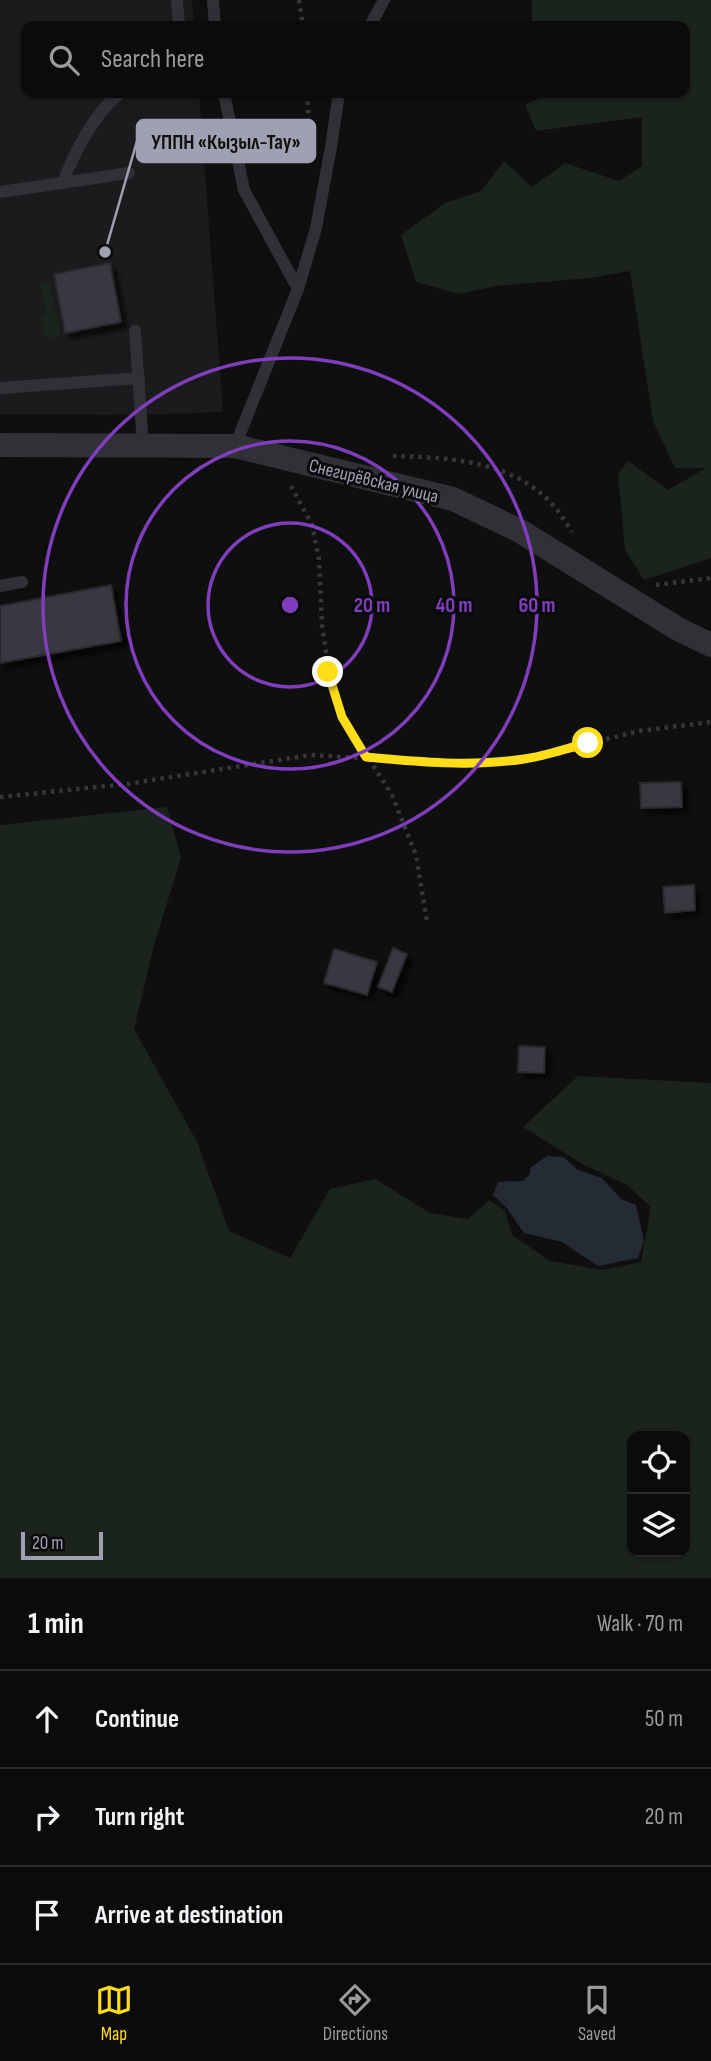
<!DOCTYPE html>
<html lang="en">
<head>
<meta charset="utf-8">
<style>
	body { margin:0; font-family:"Sofia Sans Condensed",sans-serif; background:#141415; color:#f1f3f6 }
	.controls { position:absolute; right:21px; bottom:21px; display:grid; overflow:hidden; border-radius:14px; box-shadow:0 2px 5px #0004 }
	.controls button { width:63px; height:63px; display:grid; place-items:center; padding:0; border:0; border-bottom:2px solid #2b2b2d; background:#0b0b0c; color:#f1f3f6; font:35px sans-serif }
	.scale { position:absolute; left:21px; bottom:18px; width:82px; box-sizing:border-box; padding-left:7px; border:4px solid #9fa1b3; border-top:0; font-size:19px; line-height:24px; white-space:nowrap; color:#9fa1b3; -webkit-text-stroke:5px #0a0a0b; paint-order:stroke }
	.stop { position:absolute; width:21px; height:21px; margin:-16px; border:5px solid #ffdd18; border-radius:50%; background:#fff }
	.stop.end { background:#ffdd18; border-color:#fff; box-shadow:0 2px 7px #0008 }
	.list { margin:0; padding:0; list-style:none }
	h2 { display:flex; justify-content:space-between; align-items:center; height:91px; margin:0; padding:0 28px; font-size:30px }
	h2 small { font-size:23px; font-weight:400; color:#9a9b9d }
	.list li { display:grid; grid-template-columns:46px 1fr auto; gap:21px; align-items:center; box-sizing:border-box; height:98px; padding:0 28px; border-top:2px solid #2b2b2d }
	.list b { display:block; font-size:26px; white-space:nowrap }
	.list em { font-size:23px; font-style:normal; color:#9a9b9d }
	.icon { flex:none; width:38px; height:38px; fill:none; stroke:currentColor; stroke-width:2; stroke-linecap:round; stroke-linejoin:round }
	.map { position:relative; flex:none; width:711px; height:1578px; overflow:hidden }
	.search { position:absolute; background:#0b0b0c; box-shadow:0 2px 5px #0004; left:21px; right:21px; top:21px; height:77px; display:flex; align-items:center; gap:18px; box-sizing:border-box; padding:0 24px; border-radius:14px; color:#9a9b9d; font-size:26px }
	.sheet { height:385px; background:#0b0b0c }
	nav { display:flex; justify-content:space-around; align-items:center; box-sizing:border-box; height:98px; border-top:2px solid #2b2b2d; background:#0b0b0c; font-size:19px; color:#9a9b9d }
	nav a { display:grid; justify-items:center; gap:4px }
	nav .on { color:#ffdd18 }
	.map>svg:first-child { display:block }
	.built { fill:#1b1b1d }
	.green { fill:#1b231d; fill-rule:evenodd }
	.water { fill:#252b34 }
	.building { fill:#38393f; stroke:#29292d; stroke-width:2; filter:url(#shadow) }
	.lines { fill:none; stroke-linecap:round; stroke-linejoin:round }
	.path { stroke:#36363d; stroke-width:4.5; stroke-dasharray:3.5 5; stroke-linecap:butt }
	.service { stroke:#303036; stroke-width:12 }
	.minor { stroke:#303036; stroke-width:24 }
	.route { stroke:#ffdd18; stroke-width:9 }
	.ring { fill:none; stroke:#803ebd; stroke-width:3.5 }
	.labels { text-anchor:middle; stroke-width:6; stroke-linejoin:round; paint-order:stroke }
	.street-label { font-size:19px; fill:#9fa1b3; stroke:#0a0a0b }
	.centre { fill:#803ebd; stroke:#0a0a0b; stroke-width:3.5 }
	.ring-label { font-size:21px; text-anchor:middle; font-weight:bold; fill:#803ebd; stroke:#0a0a0b; stroke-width:6; stroke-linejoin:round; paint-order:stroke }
	.leader { fill:none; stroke:#9fa1b3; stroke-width:2.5 }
	.callout-dot { fill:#9fa1b3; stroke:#0a0a0b; stroke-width:2.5 }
	.callout { fill:#9fa1b3; stroke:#9fa1b3; stroke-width:2.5 }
	.callout-label { font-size:21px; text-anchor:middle; font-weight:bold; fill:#111 }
</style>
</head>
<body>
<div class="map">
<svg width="711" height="1578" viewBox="0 0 711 1578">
	<defs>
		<filter id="shadow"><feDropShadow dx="6" dy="6" stdDeviation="2" flood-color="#0009"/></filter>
	</defs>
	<rect width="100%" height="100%" fill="#0f0f10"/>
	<polygon class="built" points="0,0 192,0 194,26 26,26 26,93 199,93 223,412 142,415 0,414"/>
	<g class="green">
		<polygon points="532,0 711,0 711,558 644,580 625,550 618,474 628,461 668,490 706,468 675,468 653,421 630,271 590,278 496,286 459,294 416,282 401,235 445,203 481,191 504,161 532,187 565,163 619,181 642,166 642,117 536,131 525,104 555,93 685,93 685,26 532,26"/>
		<polygon points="45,282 49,283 60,327 59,336 52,338 44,335 40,321 46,313 40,285"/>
		<path d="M167,807L181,858L154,945L134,1029L197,1142L229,1231L290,1258L330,1189L375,1179L430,1213L468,1219L489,1200L505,1211L512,1235L550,1261L602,1270L641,1262L651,1207L627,1185L584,1165L523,1127L578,1076L711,1083V1578H0V825ZM685,1436V1552H632V1436Z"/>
	</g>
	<polygon class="water" points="547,1156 563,1157 578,1170 602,1178 621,1199 636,1205 644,1241 638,1258 598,1266 562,1242 524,1233 506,1207 493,1195 498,1182 523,1181 530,1174 530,1168"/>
	<g class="building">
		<polygon points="110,263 121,322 65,333 54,274"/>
		<polygon points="111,585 121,641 0,663 0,606"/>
		<polygon points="681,782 682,807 641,808 640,783"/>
		<polygon points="694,885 695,910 665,913 663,887"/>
		<polygon points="393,948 407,954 392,992 378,987"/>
		<polygon points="334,949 377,962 367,995 324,983"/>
		<polygon points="519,1046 545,1047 544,1073 518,1072"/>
	</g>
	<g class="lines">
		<g class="path">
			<polyline points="299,0 303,26"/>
			<polyline points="307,93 310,141"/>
			<path d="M393,456C448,457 514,461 553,505C560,513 566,523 572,532"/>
			<polyline points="291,486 312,525 319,559 322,625 329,672 342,717 392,795 416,855 427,922"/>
			<polyline points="656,585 711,578"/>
			<polyline points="0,797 127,784 311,755 427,762 483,763 527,759 639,731 711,722"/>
		</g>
		<g class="service">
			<polyline points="177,0 179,26"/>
			<polyline points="213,0 215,26"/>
			<polyline points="370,26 384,0"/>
			<polyline points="224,93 244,190 298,289"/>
			<path d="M63,183C73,154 96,110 121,93"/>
			<polyline points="0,192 129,173"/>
			<polyline points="135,331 143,444"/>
			<polyline points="0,388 139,378"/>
			<polyline points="235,446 298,289 316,228 331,147 339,93"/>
			<polyline points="0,586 22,582"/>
		</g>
		<polyline class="minor" points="0,445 235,446 453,499 520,531 678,629 711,645"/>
	</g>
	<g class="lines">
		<path class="route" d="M328,672L342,717L366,757C419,762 472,767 524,759C546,756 567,748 588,743"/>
	</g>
	<g class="ring">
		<circle cx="290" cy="605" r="82"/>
		<circle cx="290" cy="605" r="164"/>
		<circle cx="290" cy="605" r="247"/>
	</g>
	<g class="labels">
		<g class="street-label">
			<text transform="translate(374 480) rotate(14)" y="7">Снегирёвская улица</text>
		</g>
	</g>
	<circle cx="290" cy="605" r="10" class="centre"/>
	<g class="ring-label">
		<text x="372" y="612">20 m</text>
		<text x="454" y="612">40 m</text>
		<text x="537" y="612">60 m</text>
	</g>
	<path class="leader" d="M105 252L137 141"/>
	<circle class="callout-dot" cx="105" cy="252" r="7"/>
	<rect class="callout" x="137" y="120" width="178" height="42" rx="7"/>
	<g class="callout-label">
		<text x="226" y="149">УППН «Кызыл-Тау»</text>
	</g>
</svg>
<div class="controls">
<button><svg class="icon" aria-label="locate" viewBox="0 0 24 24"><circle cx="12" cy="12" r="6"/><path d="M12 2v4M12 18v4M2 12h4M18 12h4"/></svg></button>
<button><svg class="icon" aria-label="layers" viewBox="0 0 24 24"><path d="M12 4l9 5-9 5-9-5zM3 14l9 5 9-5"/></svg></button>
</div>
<div class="scale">20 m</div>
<div class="stop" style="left:588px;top:743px"></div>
<div class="stop end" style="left:328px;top:672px"></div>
<div class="search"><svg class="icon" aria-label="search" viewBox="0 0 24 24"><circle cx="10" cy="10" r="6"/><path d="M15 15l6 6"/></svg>Search here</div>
</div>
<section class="sheet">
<h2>1 min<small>Walk · 70 m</small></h2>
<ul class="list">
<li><svg class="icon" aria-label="ahead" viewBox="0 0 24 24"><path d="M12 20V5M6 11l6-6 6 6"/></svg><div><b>Continue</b></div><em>50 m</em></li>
<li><svg class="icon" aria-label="right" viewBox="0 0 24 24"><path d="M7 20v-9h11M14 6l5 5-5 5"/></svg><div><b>Turn right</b></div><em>20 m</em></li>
<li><svg class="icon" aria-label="arrive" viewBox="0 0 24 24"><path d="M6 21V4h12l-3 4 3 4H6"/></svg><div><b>Arrive at destination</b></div></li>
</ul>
</section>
<nav>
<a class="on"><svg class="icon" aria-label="map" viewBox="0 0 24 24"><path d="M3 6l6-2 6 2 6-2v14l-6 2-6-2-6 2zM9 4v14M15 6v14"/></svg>Map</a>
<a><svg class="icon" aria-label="directions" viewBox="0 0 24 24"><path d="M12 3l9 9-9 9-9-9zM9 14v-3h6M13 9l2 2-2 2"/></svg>Directions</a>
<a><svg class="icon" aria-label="saved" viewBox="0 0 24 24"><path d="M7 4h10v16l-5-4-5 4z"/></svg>Saved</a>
</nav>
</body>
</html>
